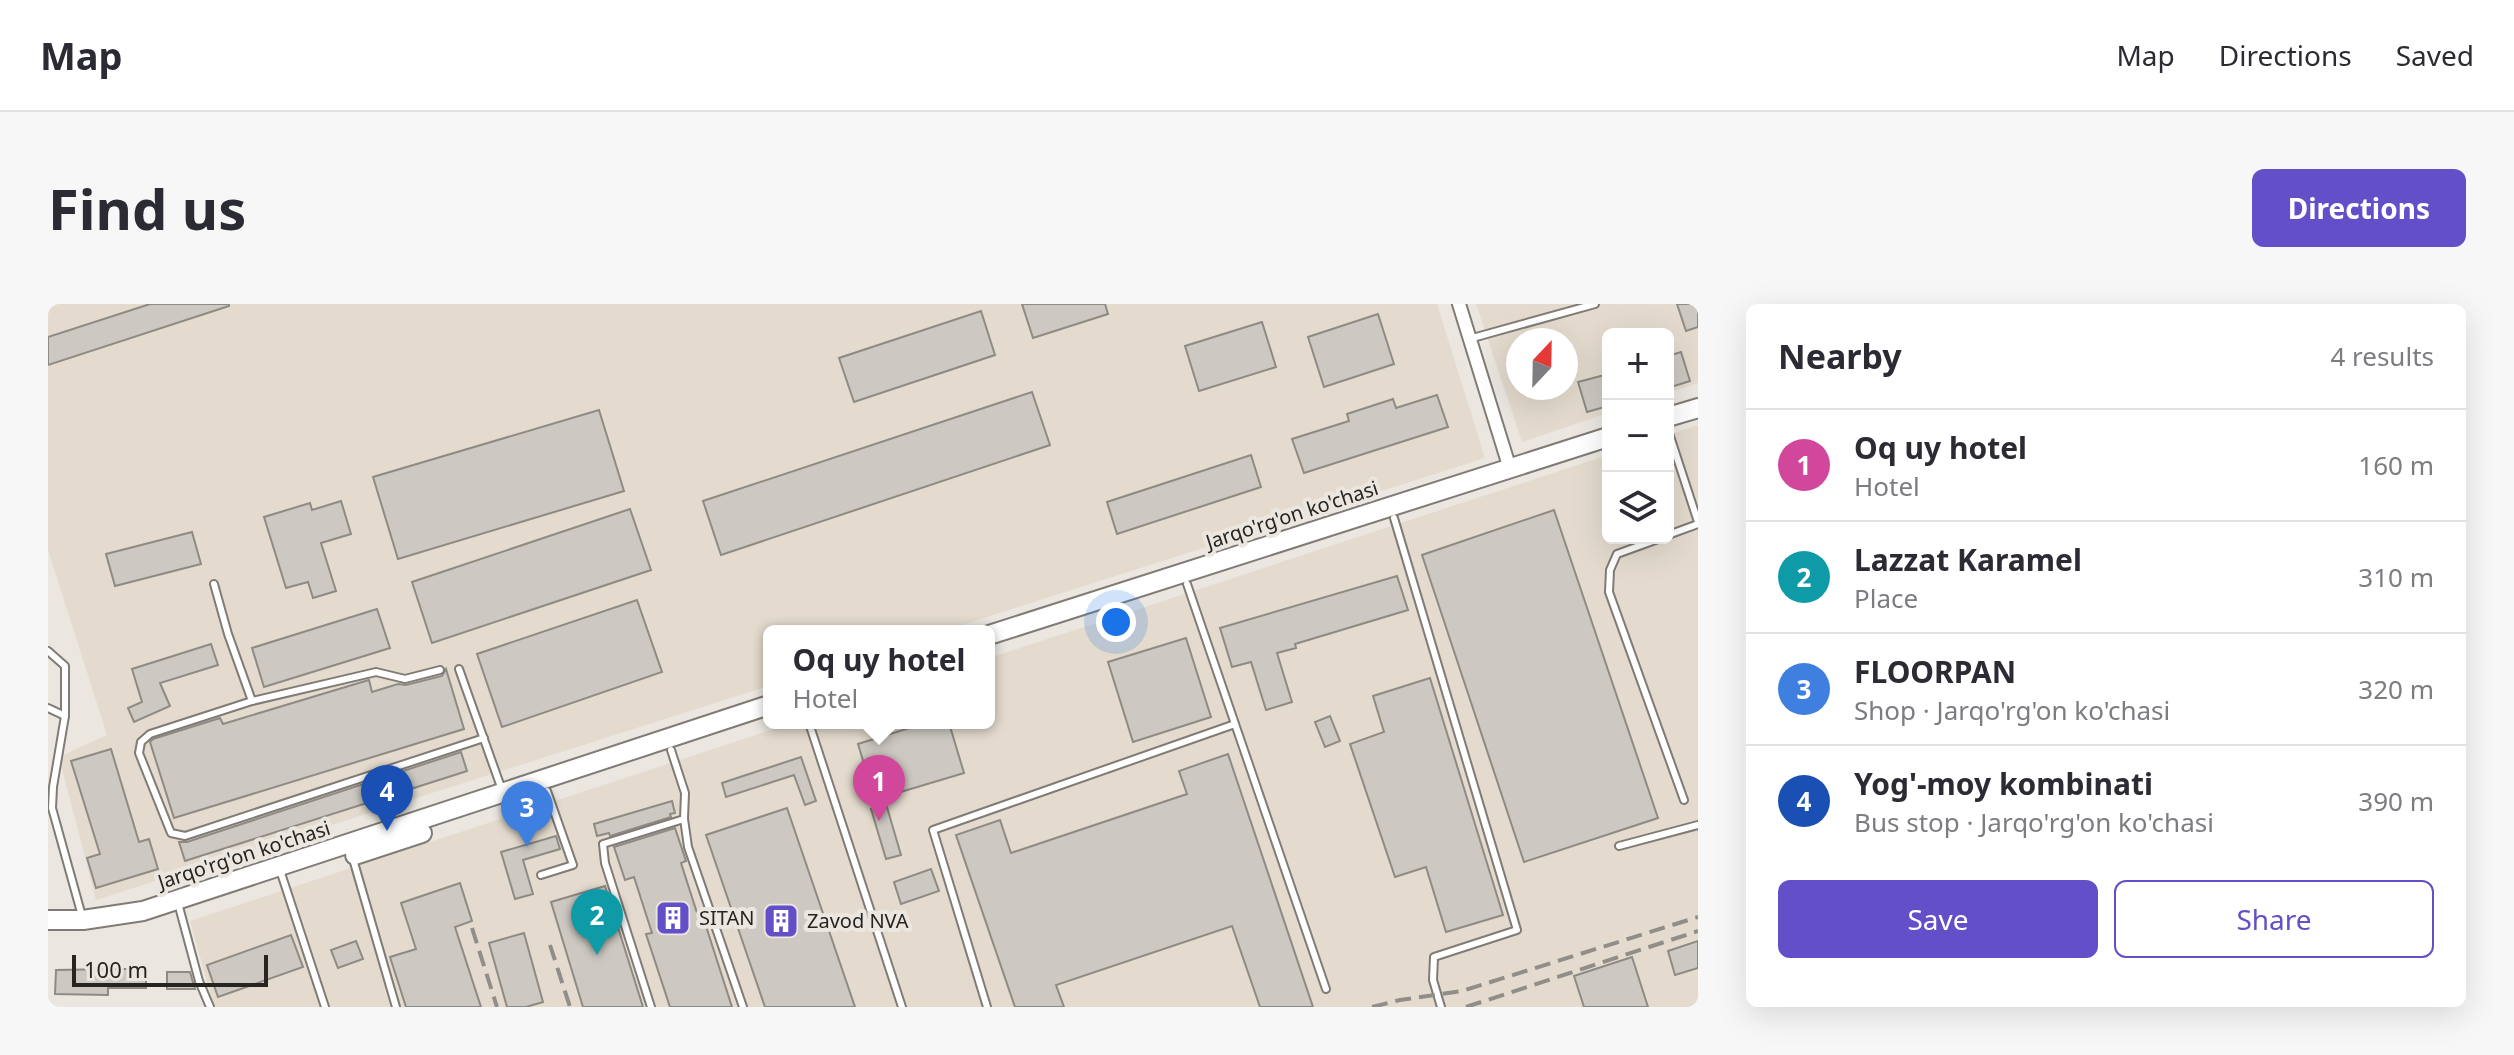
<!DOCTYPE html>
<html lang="en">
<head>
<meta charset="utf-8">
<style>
	body { margin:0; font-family:"Noto Sans",sans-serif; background:#f7f7f7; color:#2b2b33 }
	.controls { position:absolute; right:24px; top:24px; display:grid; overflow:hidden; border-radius:12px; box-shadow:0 8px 32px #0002 }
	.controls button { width:72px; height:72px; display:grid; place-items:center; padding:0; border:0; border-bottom:2px solid #e1e1e2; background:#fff; color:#2b2b33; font:40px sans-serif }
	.compass { position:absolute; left:1458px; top:24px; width:72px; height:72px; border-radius:50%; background:#fff; box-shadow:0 8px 32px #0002; rotate:22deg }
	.scale { position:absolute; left:24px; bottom:20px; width:196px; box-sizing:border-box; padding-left:8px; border:4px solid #262522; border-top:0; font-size:22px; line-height:28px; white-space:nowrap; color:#262522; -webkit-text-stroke:6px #ebe7e0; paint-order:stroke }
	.you { position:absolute; left:1068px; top:318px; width:28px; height:28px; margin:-20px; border:6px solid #fff; border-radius:50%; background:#1a73e8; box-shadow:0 0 0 12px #1a73e833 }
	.badge { display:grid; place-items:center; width:52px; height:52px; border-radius:50%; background:#634fc8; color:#fff; font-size:26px; font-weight:700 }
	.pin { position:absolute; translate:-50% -66px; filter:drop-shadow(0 2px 4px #0008) }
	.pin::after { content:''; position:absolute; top:42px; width:28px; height:24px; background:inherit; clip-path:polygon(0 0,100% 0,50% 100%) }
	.popup { position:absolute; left:715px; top:321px; width:232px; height:104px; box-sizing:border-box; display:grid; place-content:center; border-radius:12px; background:#fff; filter:drop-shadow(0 2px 6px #0005); font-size:26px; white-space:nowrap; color:#7c7c81 }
	.popup b { font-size:30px; color:#2b2b33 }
	.popup::after { content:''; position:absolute; left:50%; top:100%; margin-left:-16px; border:16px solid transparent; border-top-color:#fff }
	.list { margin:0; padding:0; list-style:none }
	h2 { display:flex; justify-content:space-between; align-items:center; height:104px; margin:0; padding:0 32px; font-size:34px }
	h2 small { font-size:26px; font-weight:400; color:#7c7c81 }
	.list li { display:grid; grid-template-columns:52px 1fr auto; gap:24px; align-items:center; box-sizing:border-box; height:112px; padding:0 32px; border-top:2px solid #e1e1e2 }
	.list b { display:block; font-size:30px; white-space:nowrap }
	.list p { margin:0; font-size:26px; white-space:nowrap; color:#7c7c81 }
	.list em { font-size:26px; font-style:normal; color:#7c7c81 }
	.actions { display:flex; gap:16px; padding:24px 32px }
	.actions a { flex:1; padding:18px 0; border:2px solid #634fc8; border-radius:12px; text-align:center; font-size:28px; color:#634fc8 }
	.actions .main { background:#634fc8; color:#fff }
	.icon { flex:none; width:44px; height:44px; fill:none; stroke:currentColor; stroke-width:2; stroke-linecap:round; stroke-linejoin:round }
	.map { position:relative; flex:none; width:1650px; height:703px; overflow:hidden; border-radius:12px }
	header { display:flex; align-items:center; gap:48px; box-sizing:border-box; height:112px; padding:0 40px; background:#fff; border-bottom:2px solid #e1e1e2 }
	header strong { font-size:38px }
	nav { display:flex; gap:44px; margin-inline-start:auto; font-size:28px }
	.intro { display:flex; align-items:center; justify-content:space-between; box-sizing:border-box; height:192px; padding:0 48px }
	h1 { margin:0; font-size:56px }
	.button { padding:20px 36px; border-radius:12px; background:#634fc8; color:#fff; font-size:28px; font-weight:700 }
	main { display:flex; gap:48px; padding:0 48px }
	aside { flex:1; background:#fff; border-radius:12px; box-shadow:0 8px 32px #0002 }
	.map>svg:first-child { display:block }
	.built { fill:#e4dbce; fill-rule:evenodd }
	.building { fill:#cdc9c2; stroke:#8e8a84; stroke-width:2 }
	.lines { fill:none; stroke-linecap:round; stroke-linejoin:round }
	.service-casing { stroke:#807b75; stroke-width:10 }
	.minor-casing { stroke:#807b75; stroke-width:16 }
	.secondary-casing { stroke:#807b75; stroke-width:22 }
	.service { stroke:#fff; stroke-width:6 }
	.minor { stroke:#fff; stroke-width:12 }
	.secondary { stroke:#fff; stroke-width:18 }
	.rail { stroke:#918e89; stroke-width:4; stroke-dasharray:16 8; stroke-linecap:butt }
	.labels { text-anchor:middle; stroke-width:8; stroke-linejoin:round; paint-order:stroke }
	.street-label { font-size:20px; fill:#262522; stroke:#ebe7e0 }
	.poi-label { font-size:20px; fill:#262522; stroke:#ebe7e0; text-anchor:start }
</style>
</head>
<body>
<header>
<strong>Map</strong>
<nav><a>Map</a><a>Directions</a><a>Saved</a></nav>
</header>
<div class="intro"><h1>Find us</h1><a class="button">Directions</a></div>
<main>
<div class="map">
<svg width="1650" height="703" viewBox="0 0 1650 703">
	<rect width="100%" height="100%" fill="#ebe7e0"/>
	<g class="built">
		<polygon points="0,0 1389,0 1437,154 895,327 721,327 721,382 48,596 11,453 59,431 0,246"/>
		<path d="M1428,0H1650V79L1620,89V30H1560V109L1474,138ZM1470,36H1518V84H1470Z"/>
		<polygon points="1650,121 1650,703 166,703 142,617 744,419 941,419 941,354 1560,151 1560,234 1620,234 1620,131"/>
	</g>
	<g class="building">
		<polygon points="102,0 181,0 181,2 0,61 0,33"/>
		<polygon points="974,0 1057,0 1060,10 985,34"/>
		<polygon points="1629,0 1650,0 1650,23 1638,27"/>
		<polygon points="933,7 947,51 806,98 791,54"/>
		<polygon points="1330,10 1346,60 1276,83 1260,33"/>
		<polygon points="1214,18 1228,63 1151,87 1137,42"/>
		<polygon points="1633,48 1642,77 1620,84 1620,52"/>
		<polygon points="1560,70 1560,102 1539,108 1530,78"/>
		<polygon points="984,88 1002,141 673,251 655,197"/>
		<polygon points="1389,91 1400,123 1256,169 1244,135 1301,117 1299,110 1345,95 1348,104"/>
		<polygon points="551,106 576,187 350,255 325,173"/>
		<polygon points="1203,151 1213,183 1069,230 1059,198"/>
		<polygon points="293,197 303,230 273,239 288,287 265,294 260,278 238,284 216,213 262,199 264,206"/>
		<polygon points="582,205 603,266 384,339 364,278"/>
		<polygon points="1506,206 1610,514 1476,558 1374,251"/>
		<polygon points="144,228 153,260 67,282 58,250"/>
		<polygon points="1349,272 1360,306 1247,340 1248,344 1229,349 1244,398 1218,406 1203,358 1184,363 1172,324"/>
		<polygon points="589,296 614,368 454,423 429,350"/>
		<polygon points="329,305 342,344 216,383 204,344"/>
		<polygon points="1138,334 1163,413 1085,438 1060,358"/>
		<polygon points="163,340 170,361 112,379 122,402 86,418 80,404 94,398 84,365"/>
		<polygon points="398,365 416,425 126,514 102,438 105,435 172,414 175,420 314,378 321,376 324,388 350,380 358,381 394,372"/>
		<polygon points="1382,374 1455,611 1398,628 1378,563 1347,573 1302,440 1336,428 1325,392"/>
		<polygon points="1282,412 1292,437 1277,443 1267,418"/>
		<polygon points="866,419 901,419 916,469 836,493 853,551 838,555 823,505 829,503 810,440 868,422"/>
		<polygon points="63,445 91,538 101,535 110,565 48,584 39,554 52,550 23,457"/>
		<polygon points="413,448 419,467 137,557 131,538 139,538"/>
		<polygon points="1180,450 1265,703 1212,703 1184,622 1008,681 1016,703 967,703 908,531 952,516 963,549 1139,490 1131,467"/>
		<polygon points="753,453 768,497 757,501 746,471 678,493 674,479"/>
		<polygon points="624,497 627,509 622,510 623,513 562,532 561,529 549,532 546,520"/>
		<polygon points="739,504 807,703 717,703 658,531"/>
		<polygon points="627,524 638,557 633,559 651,615 655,613 684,703 622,703 598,630 604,629 586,573 577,576 566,543"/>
		<polygon points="508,532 512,545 475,556 485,590 467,595 453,548"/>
		<polygon points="883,565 891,587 853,600 846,578"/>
		<polygon points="412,579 424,617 407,623 433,703 358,703 342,653 368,645 353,599"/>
		<polygon points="557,582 595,703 535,703 503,598"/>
		<polygon points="476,629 495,698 478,703 459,703 441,639"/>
		<polygon points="243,631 255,663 170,693 159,661"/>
		<polygon points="308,637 315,655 290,664 283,646"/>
		<polygon points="1650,637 1650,664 1627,671 1620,647"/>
		<polygon points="1584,653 1600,703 1536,703 1526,672"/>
		<polygon points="64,665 98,665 98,684 60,684 60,691 7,690 8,666"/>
		<polygon points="119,668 142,668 147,685 119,685"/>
	</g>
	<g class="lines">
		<defs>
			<g id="service">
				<polyline points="1421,35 1547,0"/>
				<polyline points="1620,126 1650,218"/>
				<polyline points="1346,214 1469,626 1386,653 1385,676 1393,703"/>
				<polyline points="1620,231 1650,220"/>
				<polyline points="1613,234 1569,250 1562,266 1561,288 1636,496"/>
				<polyline points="166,280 180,330 204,397"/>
				<polyline points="1139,280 1278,685"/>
				<polyline points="0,347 17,362 17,412 5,483 4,504 34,612"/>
				<polyline points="411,365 454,486"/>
				<polyline points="392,366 357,375 328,368 204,397 102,430 93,438 91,449 123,529 137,532 436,434"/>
				<polyline points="0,404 17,412"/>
				<polyline points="761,419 854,703"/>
				<polyline points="623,446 637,489 636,515 640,543 695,703"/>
				<polyline points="1571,542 1650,521"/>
				<polyline points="305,555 348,703"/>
				<polyline points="231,563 277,703"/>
				<polyline points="493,571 525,561 499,487"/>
				<polyline points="130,599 151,677 162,703"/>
				<polyline points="603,703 557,559 555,540 636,515"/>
				<polyline points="939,703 885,526 1187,420"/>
			</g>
			<polyline id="minor" points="1411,0 1462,165"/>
			<g id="secondary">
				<polyline points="1620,113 1650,104"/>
				<polyline points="941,331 1560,133"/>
				<polyline points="307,551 374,529"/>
				<polyline points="0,616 35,616 95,607 721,401"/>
			</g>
		</defs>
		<use href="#service" class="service-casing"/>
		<use href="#minor" class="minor-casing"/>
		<use href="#secondary" class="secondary-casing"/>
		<use href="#service" class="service"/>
		<use href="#minor" class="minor"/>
		<use href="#secondary" class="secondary"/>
		<g class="rail">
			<polyline points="424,624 449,703"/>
			<polyline points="502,641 522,703"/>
			<polyline points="1324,703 1352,696 1414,687 1650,613"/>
			<polyline points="1418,703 1650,627"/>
		</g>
	</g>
	<defs>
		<symbol id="building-square" viewBox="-11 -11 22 22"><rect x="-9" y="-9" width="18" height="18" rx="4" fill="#634fc8" stroke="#ebe7e0"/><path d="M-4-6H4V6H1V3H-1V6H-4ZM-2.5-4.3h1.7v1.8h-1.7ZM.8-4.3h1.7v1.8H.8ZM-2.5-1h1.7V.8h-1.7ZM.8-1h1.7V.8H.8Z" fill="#fff"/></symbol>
	</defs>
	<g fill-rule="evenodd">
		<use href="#building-square" x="605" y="594" width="40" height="40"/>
		<use href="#building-square" x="713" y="597" width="40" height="40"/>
	</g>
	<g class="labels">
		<g class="street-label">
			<text transform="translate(1244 211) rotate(-18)" y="7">Jarqo'rg'on ko'chasi</text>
			<text transform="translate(196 551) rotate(-18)" y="7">Jarqo'rg'on ko'chasi</text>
		</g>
		<g class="poi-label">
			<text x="651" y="621">SITAN</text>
			<text x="759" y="624">Zavod NVA</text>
		</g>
	</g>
</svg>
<div class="controls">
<button>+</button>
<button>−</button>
<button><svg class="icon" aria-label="layers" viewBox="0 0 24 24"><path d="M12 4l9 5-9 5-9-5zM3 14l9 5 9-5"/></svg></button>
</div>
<svg class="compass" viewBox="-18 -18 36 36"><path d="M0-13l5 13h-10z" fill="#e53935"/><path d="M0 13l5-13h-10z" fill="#7c7c81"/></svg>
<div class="scale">100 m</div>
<div class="you"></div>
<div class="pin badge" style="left:831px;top:517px;background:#d1479c">1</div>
<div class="popup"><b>Oq uy hotel</b>Hotel</div>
<div class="pin badge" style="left:549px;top:651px;background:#0f9aa8">2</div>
<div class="pin badge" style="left:479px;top:543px;background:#3f7fe0">3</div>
<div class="pin badge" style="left:339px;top:527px;background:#1a4fb4">4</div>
</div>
<aside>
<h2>Nearby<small>4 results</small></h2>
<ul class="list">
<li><span class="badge" style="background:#d1479c">1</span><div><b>Oq uy hotel</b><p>Hotel</p></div><em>160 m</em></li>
<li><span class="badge" style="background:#0f9aa8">2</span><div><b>Lazzat Karamel</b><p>Place</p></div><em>310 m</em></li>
<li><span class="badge" style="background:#3f7fe0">3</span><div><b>FLOORPAN</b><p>Shop · Jarqo'rg'on ko'chasi</p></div><em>320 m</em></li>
<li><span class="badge" style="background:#1a4fb4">4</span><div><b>Yog'-moy kombinati</b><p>Bus stop · Jarqo'rg'on ko'chasi</p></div><em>390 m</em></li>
</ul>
<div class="actions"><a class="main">Save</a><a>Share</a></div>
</aside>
</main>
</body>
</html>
